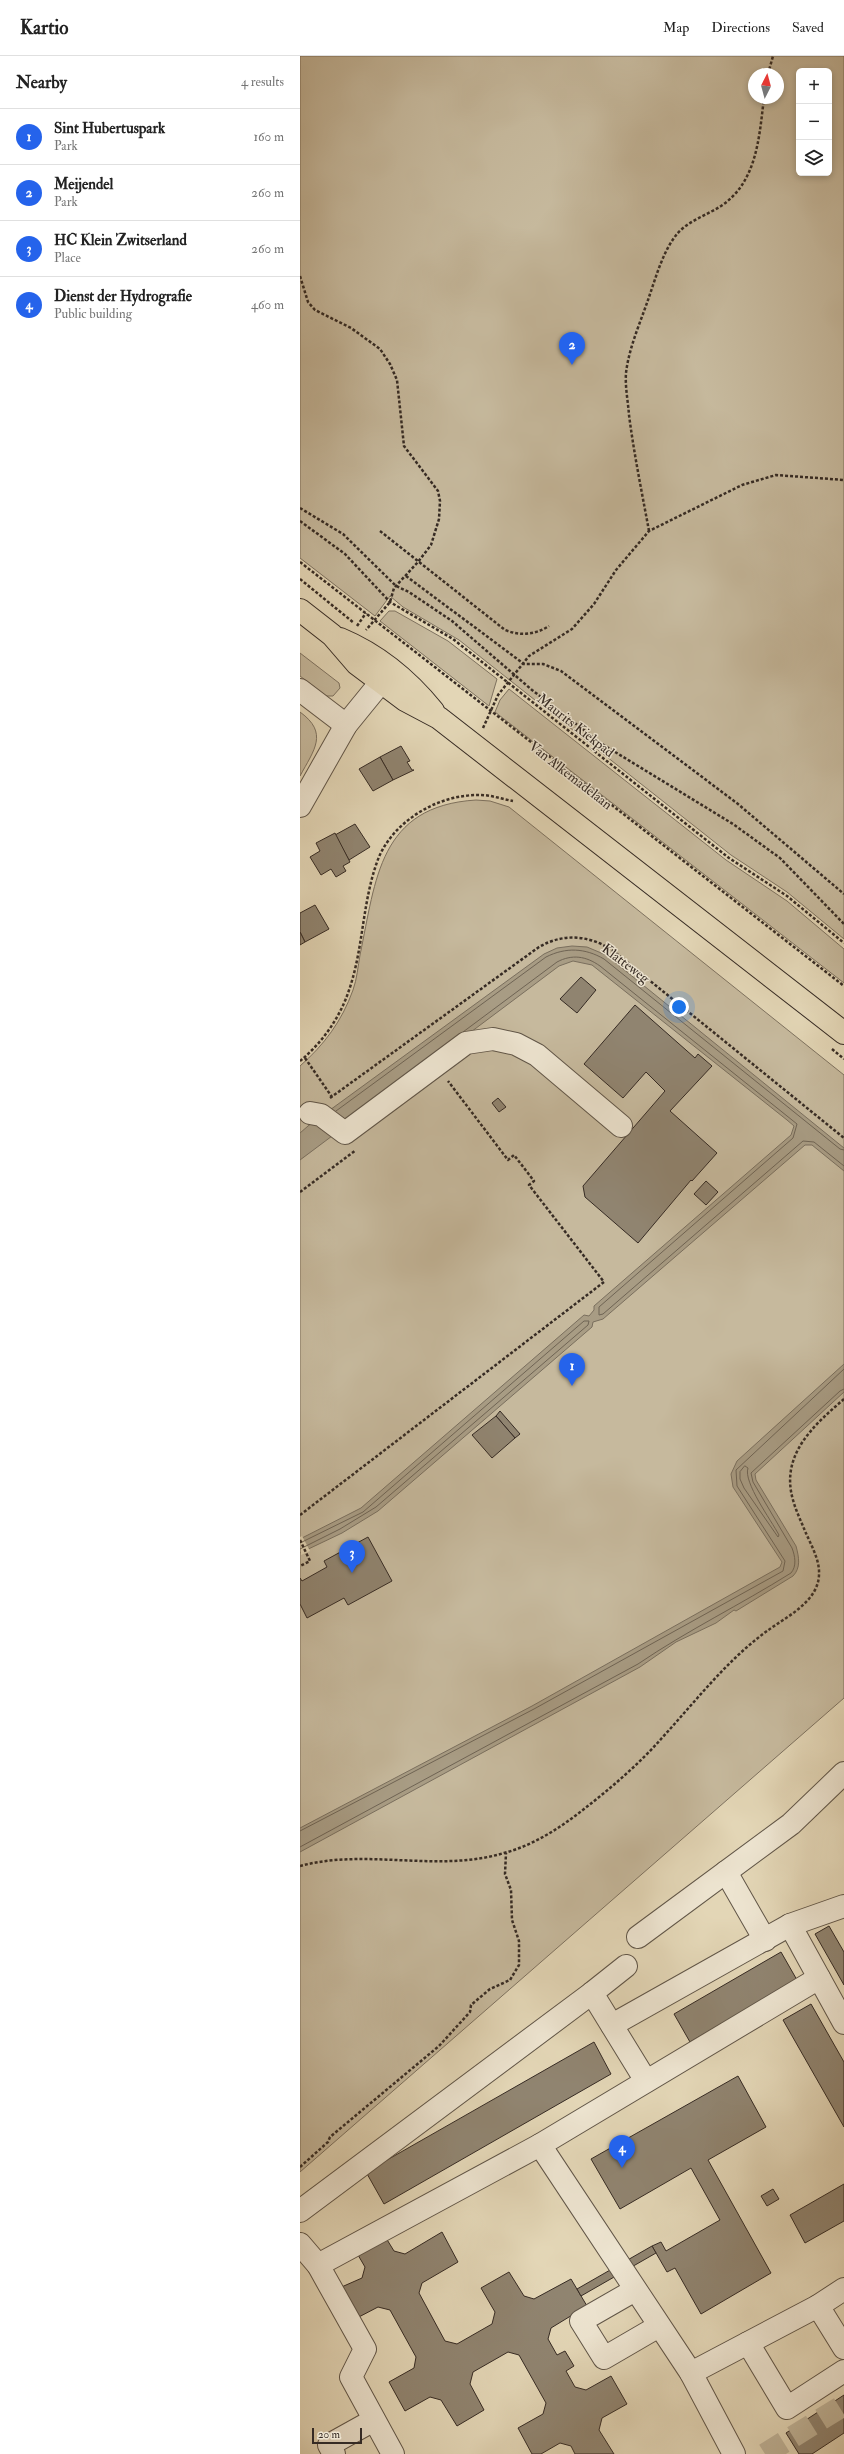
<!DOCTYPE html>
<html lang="en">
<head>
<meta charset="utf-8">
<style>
	body { margin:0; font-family:"IM FELL Double Pica",serif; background:#f6f6f6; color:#222 }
	.controls { position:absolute; right:12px; top:12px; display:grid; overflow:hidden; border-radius:6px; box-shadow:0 2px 6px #0003 }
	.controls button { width:36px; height:36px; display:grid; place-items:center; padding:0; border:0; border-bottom:1px solid #e0e0e0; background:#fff; color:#222; font:20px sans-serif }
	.compass { position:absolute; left:448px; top:12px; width:36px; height:36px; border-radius:50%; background:#fff; box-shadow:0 2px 6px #0003; rotate:6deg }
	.scale { position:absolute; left:12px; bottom:10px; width:50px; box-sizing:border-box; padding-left:4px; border:2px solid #362b24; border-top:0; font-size:11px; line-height:14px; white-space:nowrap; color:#362b24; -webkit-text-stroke:3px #ede4d0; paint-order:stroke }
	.you { position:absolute; left:379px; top:951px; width:14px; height:14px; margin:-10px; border:3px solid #fff; border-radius:50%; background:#1a73e8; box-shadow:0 0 0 6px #1a73e833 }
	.badge { display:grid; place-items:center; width:26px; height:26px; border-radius:50%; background:#2563eb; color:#fff; font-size:13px; font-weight:700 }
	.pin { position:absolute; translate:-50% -33px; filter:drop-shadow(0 1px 2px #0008) }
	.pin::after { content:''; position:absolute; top:21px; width:14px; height:12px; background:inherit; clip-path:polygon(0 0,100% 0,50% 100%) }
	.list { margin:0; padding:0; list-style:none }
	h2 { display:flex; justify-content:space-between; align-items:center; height:52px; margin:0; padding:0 16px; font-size:17px }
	h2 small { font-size:13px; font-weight:400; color:#767676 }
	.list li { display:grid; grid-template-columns:26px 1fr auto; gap:12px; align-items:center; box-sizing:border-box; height:56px; padding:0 16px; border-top:1px solid #e0e0e0 }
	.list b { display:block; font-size:15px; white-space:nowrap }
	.list p { margin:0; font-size:13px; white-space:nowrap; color:#767676 }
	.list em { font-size:13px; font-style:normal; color:#767676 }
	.icon { flex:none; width:22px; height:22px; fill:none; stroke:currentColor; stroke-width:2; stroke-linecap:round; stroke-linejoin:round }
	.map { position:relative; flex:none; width:544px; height:2398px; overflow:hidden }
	header { display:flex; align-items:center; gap:24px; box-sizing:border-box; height:56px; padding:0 20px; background:#fff; border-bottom:1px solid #e0e0e0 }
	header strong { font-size:19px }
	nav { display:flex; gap:22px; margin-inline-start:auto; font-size:14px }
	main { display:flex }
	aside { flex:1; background:#fff }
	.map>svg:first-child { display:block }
	.green { fill:#c6b99d; stroke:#7e7260; fill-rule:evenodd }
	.water { fill:#a89c84; stroke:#7a6f5e }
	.pier { fill:#e3d6b6 }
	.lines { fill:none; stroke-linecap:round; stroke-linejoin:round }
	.shore { stroke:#6f6454; stroke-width:1 }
	.building { fill:#908470; stroke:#362b24 }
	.major-tunnel { stroke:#c0b499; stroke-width:22; stroke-dasharray:22 11; stroke-linecap:butt }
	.minor-casing { stroke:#615648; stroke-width:24 }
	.major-casing { stroke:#362b24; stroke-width:24 }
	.path { stroke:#362b24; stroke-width:2.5; stroke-dasharray:3 2; stroke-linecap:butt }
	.minor { stroke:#ede4d0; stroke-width:22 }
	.major { stroke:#e3d6b6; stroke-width:22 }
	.labels { text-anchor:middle; stroke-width:3; stroke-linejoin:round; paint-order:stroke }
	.street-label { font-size:14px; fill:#362b24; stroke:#ede4d0 }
</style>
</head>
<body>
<header>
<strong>Kartio</strong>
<nav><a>Map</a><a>Directions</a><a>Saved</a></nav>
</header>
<main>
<aside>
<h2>Nearby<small>4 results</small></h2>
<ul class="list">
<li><span class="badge">1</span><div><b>Sint Hubertuspark</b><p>Park</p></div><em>160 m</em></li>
<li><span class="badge">2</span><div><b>Meijendel</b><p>Park</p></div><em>260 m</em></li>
<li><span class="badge">3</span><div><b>HC Klein Zwitserland</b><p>Place</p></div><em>260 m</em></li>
<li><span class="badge">4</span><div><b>Dienst der Hydrografie</b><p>Public building</p></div><em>460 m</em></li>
</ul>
</aside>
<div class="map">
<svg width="544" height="2398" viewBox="0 0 544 2398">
	<rect width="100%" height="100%" fill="#e3d6b6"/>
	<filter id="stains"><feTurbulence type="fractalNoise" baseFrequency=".005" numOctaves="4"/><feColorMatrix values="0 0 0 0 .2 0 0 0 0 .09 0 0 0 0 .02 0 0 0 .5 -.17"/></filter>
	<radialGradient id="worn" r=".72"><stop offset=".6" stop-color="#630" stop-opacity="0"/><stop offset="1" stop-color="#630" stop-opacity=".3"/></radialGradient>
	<g class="green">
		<path d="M0,0H544V883L487,836L431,799L159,584L103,551L90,540L75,560L0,502ZM499,15H529V117H499ZM454,18H478V42H454Z"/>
		<polygon points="89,555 95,555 148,585 197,623 189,650 80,565"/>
		<polygon points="0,597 39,627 40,632 33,640 26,640 0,620"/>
		<polygon points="209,633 426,804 487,845 544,893 544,927 195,656 200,644"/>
		<path d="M0,656C29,677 14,694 0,720Z"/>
		<path d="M176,744L190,745L209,751L544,1019V1642L0,2116V1010C24,989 42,965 53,934C57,923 58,910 60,899C76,823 79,750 176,744Z"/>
	</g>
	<g class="water">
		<polygon points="272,890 287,891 306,899 544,1092 544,1115 512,1089 505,1089 303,1263 293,1266 292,1271 78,1455 42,1477 0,1497 0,1483 61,1452 284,1259 289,1260 294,1254 294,1250 491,1079 494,1070 487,1064 292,909 273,905 259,910 0,1104 0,1077 8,1070 244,898 257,892"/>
		<path d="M544,1308V1336L455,1418L456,1424L496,1490C499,1501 501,1512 493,1520L436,1555L434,1554L416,1567L376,1586L340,1611L0,1796V1772L232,1650L480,1511L482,1506L433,1431L431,1418L437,1405Z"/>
	</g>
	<polygon class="pier" points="2,1480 10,1495 1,1499 0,1481"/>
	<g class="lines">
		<g class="shore">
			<path d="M163,976L257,906C272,898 286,900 300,910L497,1068L493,1082L299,1251V1259L303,1258L503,1085L514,1086L544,1110"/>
			<path d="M36,1055L246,901C266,891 285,892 304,903L540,1093L544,1094"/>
			<path d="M445,1410L448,1412C443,1426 471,1464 479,1479L478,1481L444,1432L440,1423V1416Z"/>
			<polyline points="0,1487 63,1456 284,1265 289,1265 288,1269 76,1451 40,1473 0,1493"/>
			<polyline points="0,1775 234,1653 483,1515 485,1505 437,1430 436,1414 544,1313"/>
			<path d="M0,1791L338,1608C388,1574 440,1549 491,1517C497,1510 495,1500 492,1492L453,1426L451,1417L540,1335L544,1333"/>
		</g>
	</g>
	<g class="building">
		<polygon points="101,690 110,705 107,706 112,714 114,714 93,724 80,701"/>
		<polygon points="80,701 93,724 73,735 59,713"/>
		<polygon points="55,768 70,791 49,804 35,779"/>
		<polygon points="35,777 50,806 43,810 46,815 36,821 31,813 21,819 10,801 20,795 16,787"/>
		<polygon points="15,849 29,873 5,886 0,876 0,857"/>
		<polygon points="0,876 5,886 0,889"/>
		<polygon points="281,921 296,934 277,957 260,943"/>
		<polygon points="335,949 395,1002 398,998 412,1010 370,1055 417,1097 392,1125 391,1124 338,1187 285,1141 283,1130 365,1035 346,1016 323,1042 284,1008"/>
		<polygon points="198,1042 206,1051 199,1056 192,1047"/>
		<polygon points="406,1125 418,1136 406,1149 394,1138"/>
		<polygon points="200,1355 220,1378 215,1382 196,1360"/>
		<polygon points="196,1360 215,1382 192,1402 172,1379"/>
		<polygon points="68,1481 92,1525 48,1549 44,1542 7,1562 0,1548 0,1522 2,1525 27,1511 24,1505"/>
		<polygon points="529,1870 544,1896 544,1929 515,1878"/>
		<polygon points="481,1896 497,1924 390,1986 374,1958"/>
		<polygon points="511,1948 544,2006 544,2071 483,1964"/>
		<polygon points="294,1986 311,2018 84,2148 66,2116"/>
		<polygon points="438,2020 466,2071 408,2104 471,2217 401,2258 375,2212 367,2216 352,2190 361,2186 366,2195 420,2164 391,2112 320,2153 291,2103"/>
		<polygon points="544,2128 544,2165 505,2187 490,2159"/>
		<polygon points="473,2133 479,2143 467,2150 461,2140"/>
		<polygon points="142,2176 158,2206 122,2227 119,2237 145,2285 157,2288 192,2268 195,2256 181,2232 209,2216 224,2240 234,2243 271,2223 287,2250 251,2272 248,2283 257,2299 265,2295 274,2310 266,2315 275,2331 286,2334 311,2320 327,2348 302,2362 299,2374 314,2398 275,2398 271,2390 260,2387 241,2398 232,2398 218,2372 243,2358 246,2347 219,2299 208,2296 173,2316 170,2328 184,2354 157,2370 141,2344 130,2341 105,2355 89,2326 114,2312 116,2301 90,2254 78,2251 55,2263 37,2233 62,2222 65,2211 58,2199 86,2182 94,2195 105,2198"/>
		<polygon points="352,2190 356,2197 281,2240 277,2233"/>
		<polygon points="544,2339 544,2377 512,2398 499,2398 486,2377"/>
	</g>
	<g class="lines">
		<polyline class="major-tunnel" points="465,2398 544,2349"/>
		<defs>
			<g id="minor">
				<polyline points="0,634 46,669"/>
				<polyline points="0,750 46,669 81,626"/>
				<polyline points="10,1057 21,1059 45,1077 166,987 193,983 216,988 237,999 321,1070"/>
				<polyline points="426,1816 465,1884"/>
				<polyline points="490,1869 544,1967"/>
				<polyline points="338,1881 491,1768 544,1717"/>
				<polyline points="326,1910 292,1937 346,2025"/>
				<polyline points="312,1969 490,1869 544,1850"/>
				<polyline points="240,2089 519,1922"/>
				<polyline points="0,2155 292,1937"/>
				<polyline points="0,2188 18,2209 65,2293 51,2321 93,2398"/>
				<polyline points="18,2209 240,2089 391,2317 434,2398"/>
				<polyline points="335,2234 281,2265 304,2302 359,2270"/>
				<polyline points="518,2250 544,2292"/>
				<polyline points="448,2287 487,2352 544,2315"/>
				<polyline points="391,2317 518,2250 544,2233"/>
				<polyline points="34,2398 29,2389 74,2364"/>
			</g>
			<g id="major">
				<polyline points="0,554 32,579 57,608 105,644 139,662 544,977"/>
				<path d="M40,583C78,599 108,624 133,655"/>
			</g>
		</defs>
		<use href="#minor" class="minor-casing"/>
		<use href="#major" class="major-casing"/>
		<g class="path">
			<polyline points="468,18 473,0"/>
			<polyline points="0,220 8,246 15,254 51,272 80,293 90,308 97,324 104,390 138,435 140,445 139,463 131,489 118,506 94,532 90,546 66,574"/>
			<polyline points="0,452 43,478 96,530 109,536 152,565 232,634 302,688 433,768 480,802 544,868"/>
			<polyline points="0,465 45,498 90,546 153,583 429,802 487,840 544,887"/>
			<path d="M80,475L205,574C220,580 235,579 249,570"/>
			<path d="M349,475C342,437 334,398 329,359C328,345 325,331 326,317C329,291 341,265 349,241C356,221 363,195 377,178C388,165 407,159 421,150C457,126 459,82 464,42"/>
			<polyline points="0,506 544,930"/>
			<polyline points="106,520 224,608 243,608 261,615 438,748 544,838"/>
			<polyline points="0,523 54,567"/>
			<polyline points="57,570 66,557"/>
			<polyline points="183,672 198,639 229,600 272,573 294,548 316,514 349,475 442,429 476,419 544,424"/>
			<polyline points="532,993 544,1003"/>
			<polyline points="5,1002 32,1041"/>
			<path d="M0,1005C21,988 39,963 48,937C63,896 62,850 76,809C89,767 137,738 180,739C191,739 202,743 213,745"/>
			<path d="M30,1042L239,891C263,877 289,879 312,894L544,1082"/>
			<polyline points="0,1136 56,1094"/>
			<polyline points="0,1459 304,1226 229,1129 234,1125 214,1099 208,1104 148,1025"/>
			<polyline points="0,1484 10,1505 0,1510"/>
			<path d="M0,1810C67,1792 137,1817 204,1797C234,1789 260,1772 284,1753C311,1732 339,1708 361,1683C395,1646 426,1605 467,1575C486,1561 518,1546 519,1519C520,1504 511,1489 505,1475C501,1465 496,1455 493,1444C480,1399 513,1370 544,1343"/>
			<polyline points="0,2111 28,2086 30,2081 139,1990 170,1956 171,1949 190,1933 210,1924 219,1909 219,1885 212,1864 211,1834 205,1818 206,1797"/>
		</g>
		<use href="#minor" class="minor"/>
		<use href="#major" class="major"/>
	</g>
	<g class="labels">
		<g class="street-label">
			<text transform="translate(276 669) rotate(38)" y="5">Maurits Kiekpad</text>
			<text transform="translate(271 719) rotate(38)" y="5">Van Alkemadelaan</text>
			<text transform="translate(326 907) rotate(37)" y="5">Klatteweg</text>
		</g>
	</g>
	<rect width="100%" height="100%" filter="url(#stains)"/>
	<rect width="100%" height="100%" fill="url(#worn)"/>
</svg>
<div class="controls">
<button>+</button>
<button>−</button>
<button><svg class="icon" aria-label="layers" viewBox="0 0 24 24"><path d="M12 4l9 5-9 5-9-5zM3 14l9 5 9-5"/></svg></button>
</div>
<svg class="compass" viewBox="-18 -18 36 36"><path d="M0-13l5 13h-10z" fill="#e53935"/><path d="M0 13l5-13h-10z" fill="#767676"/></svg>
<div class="scale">20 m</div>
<div class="you"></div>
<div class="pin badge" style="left:272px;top:1330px">1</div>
<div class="pin badge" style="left:272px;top:309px">2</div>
<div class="pin badge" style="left:52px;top:1517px">3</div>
<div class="pin badge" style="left:322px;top:2112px">4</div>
</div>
</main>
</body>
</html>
